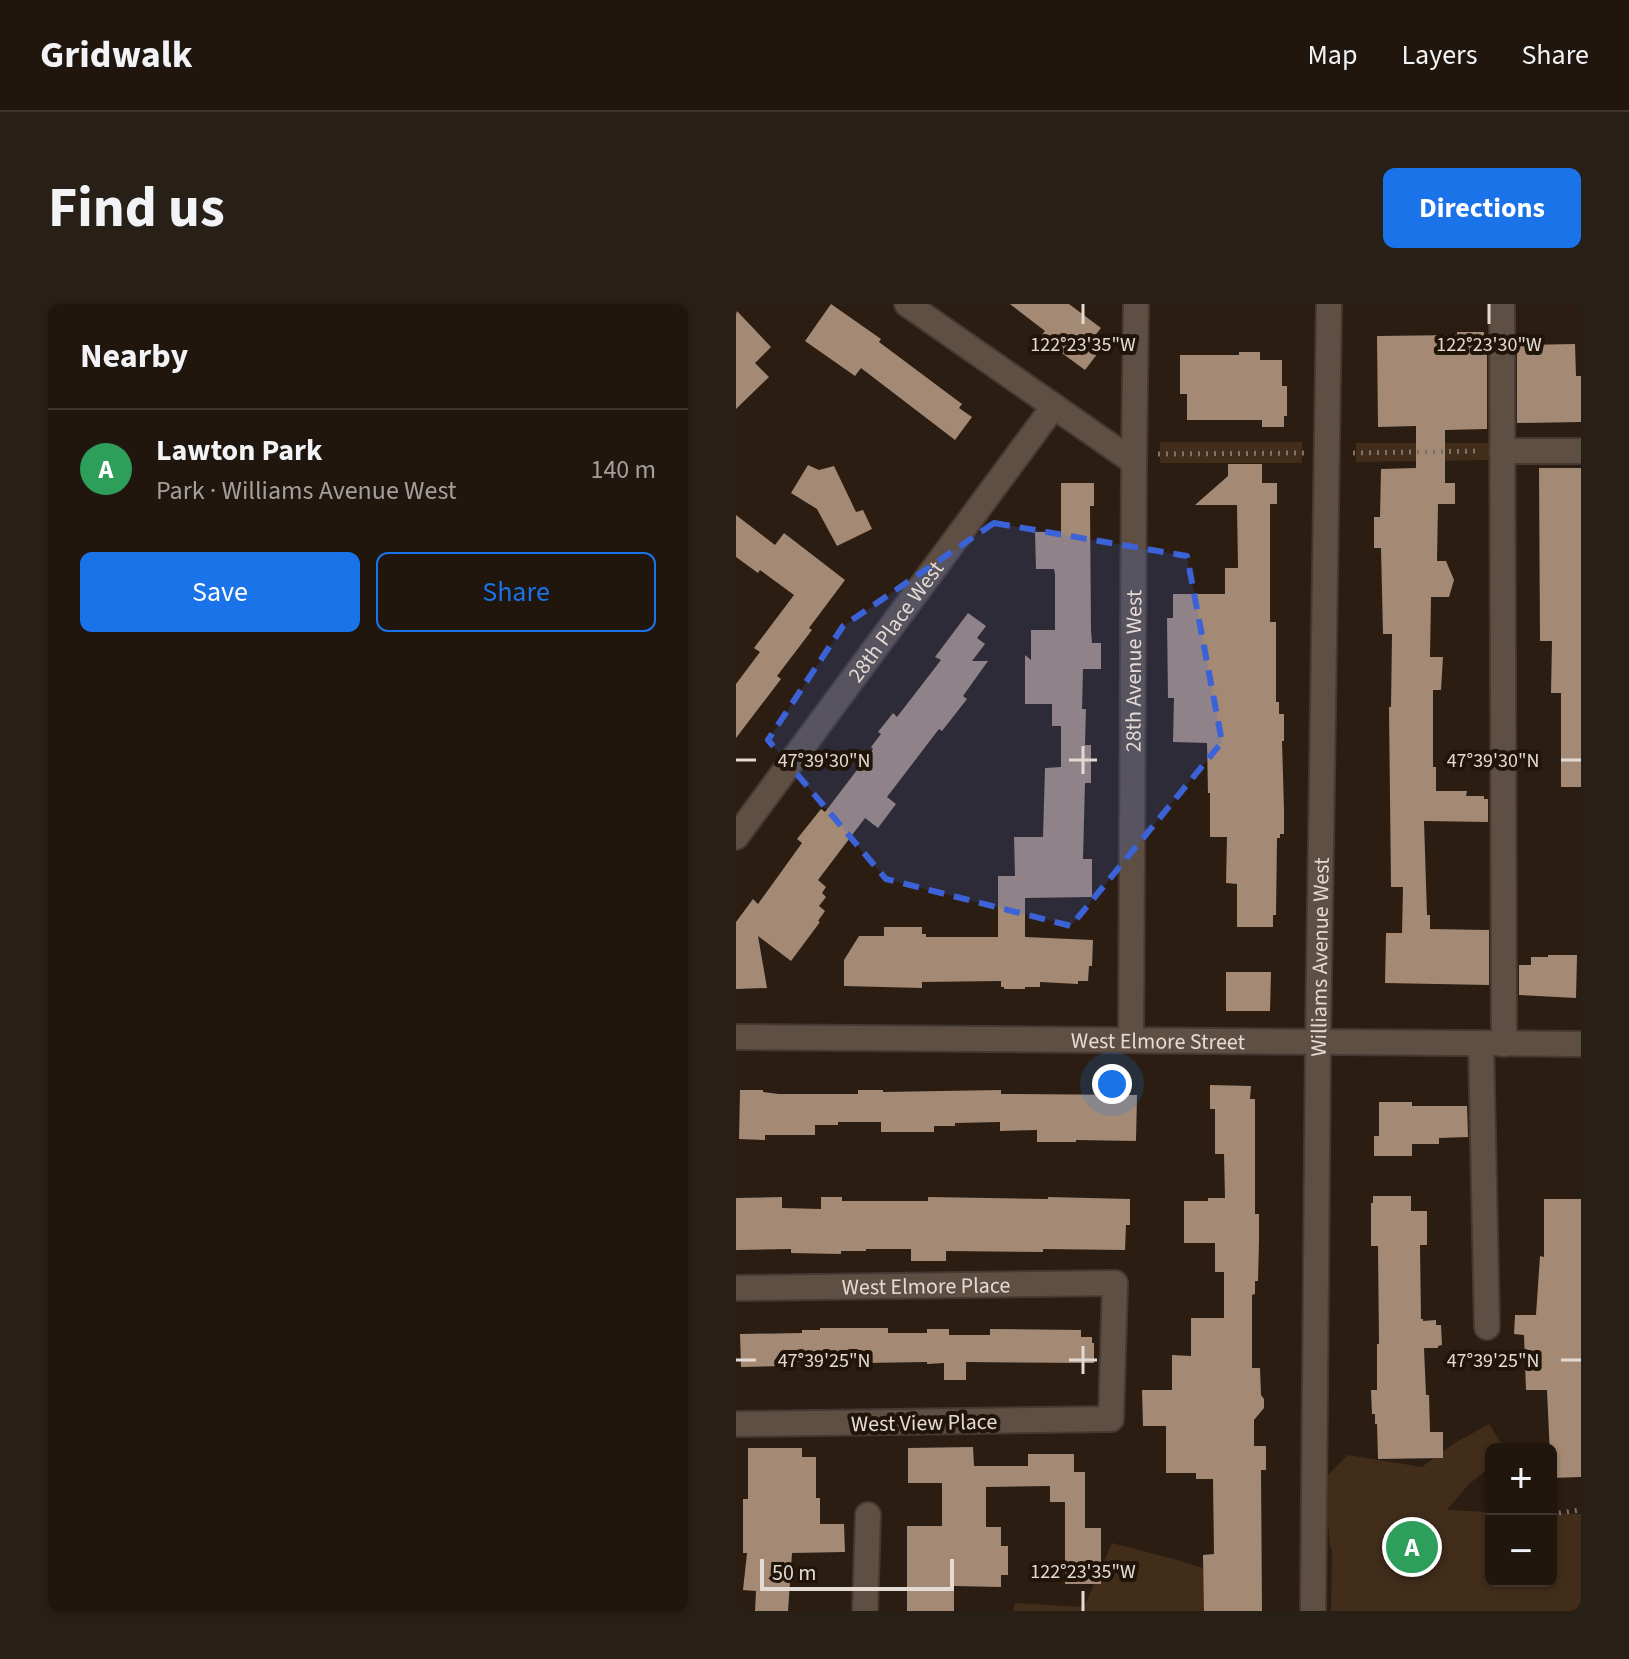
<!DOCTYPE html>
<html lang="en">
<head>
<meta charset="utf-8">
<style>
	body { margin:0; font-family:"Source Sans 3",sans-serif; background:#281f17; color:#f1f3f6 }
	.controls { position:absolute; right:24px; bottom:24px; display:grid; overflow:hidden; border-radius:12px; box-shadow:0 2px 6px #0004 }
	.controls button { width:72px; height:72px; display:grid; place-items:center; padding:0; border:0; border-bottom:2px solid #3d352e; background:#20160e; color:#f1f3f6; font:40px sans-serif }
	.scale { position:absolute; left:24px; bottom:20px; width:194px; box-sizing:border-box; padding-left:8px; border:4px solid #e3dad3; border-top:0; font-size:22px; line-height:28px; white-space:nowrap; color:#e3dad3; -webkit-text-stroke:6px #211409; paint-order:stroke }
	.you { position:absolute; left:376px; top:780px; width:28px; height:28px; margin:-20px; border:6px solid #fff; border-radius:50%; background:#1a73e8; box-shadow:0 0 0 12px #1a73e833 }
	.badge { display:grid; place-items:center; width:52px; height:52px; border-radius:50%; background:#1a73e8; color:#fff; font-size:26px; font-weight:700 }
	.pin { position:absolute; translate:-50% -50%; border:4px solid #fff; box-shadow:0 2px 8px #0006 }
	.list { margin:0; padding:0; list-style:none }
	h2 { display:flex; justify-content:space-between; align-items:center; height:104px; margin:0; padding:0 32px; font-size:34px }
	h2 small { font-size:26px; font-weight:400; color:#a29f9e }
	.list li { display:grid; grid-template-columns:52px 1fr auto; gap:24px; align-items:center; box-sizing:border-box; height:120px; padding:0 32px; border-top:2px solid #3d352e }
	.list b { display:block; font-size:30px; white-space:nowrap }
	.list p { margin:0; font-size:26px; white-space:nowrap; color:#a29f9e }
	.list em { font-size:26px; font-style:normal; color:#a29f9e }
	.actions { display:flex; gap:16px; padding:24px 32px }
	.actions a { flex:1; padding:18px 0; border:2px solid #1a73e8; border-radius:12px; text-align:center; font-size:28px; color:#1a73e8 }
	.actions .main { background:#1a73e8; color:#fff }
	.map { position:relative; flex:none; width:845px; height:1307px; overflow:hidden; border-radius:12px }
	header { display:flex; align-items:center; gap:48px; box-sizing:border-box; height:112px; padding:0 40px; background:#20160e; border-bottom:2px solid #3d352e }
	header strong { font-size:38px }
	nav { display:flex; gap:44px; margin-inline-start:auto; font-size:28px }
	.intro { display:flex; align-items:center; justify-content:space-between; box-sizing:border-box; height:192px; padding:0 48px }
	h1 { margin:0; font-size:56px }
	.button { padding:20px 36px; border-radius:12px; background:#1a73e8; color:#fff; font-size:28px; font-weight:700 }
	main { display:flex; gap:48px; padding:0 48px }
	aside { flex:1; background:#20160e; border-radius:12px; box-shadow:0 2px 6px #0004 }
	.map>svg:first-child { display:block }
	.green { fill:#422d1b }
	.building { fill:#a48a75 }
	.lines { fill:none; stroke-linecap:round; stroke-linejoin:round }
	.minor-casing { stroke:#453a33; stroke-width:28 }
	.path { stroke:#7e7269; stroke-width:5; stroke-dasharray:2 6; stroke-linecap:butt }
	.minor { stroke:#5e4f42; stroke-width:24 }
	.marked { fill:#3b63d7; fill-opacity:0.2; stroke:#3b63d7; stroke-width:6; stroke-dasharray:16 10; stroke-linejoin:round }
	.ticks { fill:none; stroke:#e3dad3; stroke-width:3 }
	.labels { text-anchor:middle; stroke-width:8; stroke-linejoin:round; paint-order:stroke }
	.street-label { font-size:22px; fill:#e3dad3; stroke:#211409 }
	.ticks-label { font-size:20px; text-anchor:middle; fill:#e3dad3; stroke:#211409; stroke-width:8; stroke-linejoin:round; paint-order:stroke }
</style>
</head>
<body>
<header>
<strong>Gridwalk</strong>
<nav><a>Map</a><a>Layers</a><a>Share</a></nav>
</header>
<div class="intro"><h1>Find us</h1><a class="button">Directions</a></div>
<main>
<aside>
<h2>Nearby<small></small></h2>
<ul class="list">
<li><span class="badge" style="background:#2e9e5b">A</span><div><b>Lawton Park</b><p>Park · Williams Avenue West</p></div><em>140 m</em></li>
</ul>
<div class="actions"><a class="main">Save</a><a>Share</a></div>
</aside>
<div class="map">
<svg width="845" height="1307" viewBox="0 0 845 1307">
	<rect width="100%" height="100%" fill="#2b1d12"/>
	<g class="green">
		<rect x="424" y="138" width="142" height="21"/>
		<polygon points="620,139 755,139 756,156 620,158"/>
		<polygon points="753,1120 769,1145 755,1145 755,1162 732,1181 711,1206 755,1208 755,1277 815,1277 815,1209 845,1210 845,1307 595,1307 596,1245 594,1242 588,1175 612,1151 686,1163 717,1140"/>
		<polygon points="376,1239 441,1256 508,1277 520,1307 277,1307 279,1299 348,1303"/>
	</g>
	<g class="building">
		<polygon points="95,0 145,35 143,38 226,100 223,104 236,113 219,136 125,64 119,72 69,37"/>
		<polygon points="274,0 333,0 365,24 357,34 368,41 349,66 304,33 309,27"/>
		<polygon points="0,6 35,43 19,59 33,73 0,105"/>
		<polygon points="721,28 748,28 748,31 751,31 751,125 709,126 709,179 719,179 719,200 702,200 701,257 710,257 718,276 713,293 695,293 694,353 707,353 705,386 697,386 697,463 700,463 700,487 731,487 730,492 748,492 748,495 752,495 752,518 688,517 691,611 694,611 694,625 753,626 753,681 649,679 650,629 666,629 667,583 655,583 653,403 655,403 656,330 647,330 645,244 638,244 638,213 644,213 645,165 680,164 680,122 642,123 641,32 721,31"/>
		<polygon points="839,40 840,72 845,72 845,118 781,119 781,41"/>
		<polygon points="503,48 524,48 524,56 546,56 546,82 551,82 551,112 548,112 548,123 526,123 526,116 451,116 451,90 444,90 444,51 503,51"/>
		<polygon points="492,160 526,160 526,179 541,179 541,200 534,200 534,318 540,318 540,398 543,398 543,410 548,410 548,437 546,437 548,506 548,530 544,530 544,534 541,534 540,611 537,611 537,623 501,623 501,580 490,579 491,533 474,533 474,489 472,489 471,439 437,438 438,394 432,394 431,314 437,314 437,290 489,290 489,264 502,264 501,201 459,201 492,172"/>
		<polygon points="72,161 83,166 98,162 120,208 127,206 136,225 101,242 81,205 55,189"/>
		<polygon points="803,164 845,164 845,483 825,483 825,389 815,389 816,337 804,337"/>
		<polygon points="325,179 358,179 358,202 354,202 355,326 356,339 365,339 365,365 347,365 346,405 350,405 349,441 355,441 355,479 349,479 347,555 356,555 356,593 289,594 289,633 357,636 356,662 353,662 352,677 342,677 342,680 304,678 304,683 289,683 289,685 268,685 268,683 265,683 265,677 186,678 186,684 108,682 108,656 123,632 148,632 148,623 186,623 186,630 190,630 190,633 262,633 262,572 279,572 278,533 307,533 309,464 325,463 325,422 316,422 316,400 289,400 289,351 295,356 295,326 319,326 319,270 318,265 300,265 299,228 325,228"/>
		<polygon points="0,211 39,241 48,229 109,276 73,324 76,326 41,372 45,375 0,434 0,380 24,348 18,344 58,291 24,266 22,269 0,253"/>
		<polygon points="232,309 250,322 241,334 249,340 236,357 252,357 227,392 231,395 206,427 203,425 151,493 160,500 142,524 129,514 82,576 90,583 86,589 90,593 83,602 89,607 82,617 84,618 55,657 22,632 31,684 0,685 0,618 17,595 22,600 66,539 61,535 85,505 89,508 137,445 135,443 145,430 142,428 157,409 161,413 205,356 199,353"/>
		<polygon points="812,651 841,651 840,694 783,691 783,661 795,661 795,653 812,653"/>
		<polygon points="490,668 535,668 534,707 490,707"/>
		<polygon points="474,781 515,782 514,795 519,795 519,910 523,910 523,936 522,977 519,977 519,990 516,991 516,1064 524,1064 525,1091 528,1095 528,1104 518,1116 518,1142 530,1142 530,1166 525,1166 526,1307 468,1307 467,1251 478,1250 477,1175 460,1175 460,1169 430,1169 430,1122 407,1122 406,1086 436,1086 436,1051 455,1052 455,1014 488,1014 488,968 479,968 479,939 448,939 448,897 472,897 472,894 489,894 488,850 479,850 479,805 474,805"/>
		<polygon points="4,786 27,786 27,788 43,790 122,790 122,786 147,786 147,788 265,786 265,790 280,790 401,791 400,837 340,836 340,838 301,838 301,826 264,827 264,818 219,819 219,822 198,822 198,828 145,828 145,818 102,818 102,821 79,821 79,831 29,831 29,836 3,835"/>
		<polygon points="643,798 676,798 676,802 731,802 732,833 703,834 703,840 676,840 676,852 638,852 638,832 643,832"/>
		<polygon points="637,892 675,892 675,907 691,907 691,941 684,941 685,1015 687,1015 687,1017 700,1016 700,1021 705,1021 706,1041 702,1042 702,1044 688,1044 690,1091 693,1091 694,1128 707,1128 707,1154 642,1155 641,1120 639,1120 639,1110 636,1110 635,1086 641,1086 641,1040 643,1040 642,942 635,942 635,899 637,899"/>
		<polygon points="46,893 46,904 85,905 85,893 106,893 106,897 192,897 192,893 312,895 312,893 394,895 394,921 390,921 389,946 307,945 307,948 210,947 210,957 175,957 175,945 130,945 130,947 105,947 105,950 55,949 55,945 0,946 0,894"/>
		<polygon points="808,895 845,895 845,1173 815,1174 811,1086 790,1086 788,1031 778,1030 779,1011 800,1011 804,952 808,953"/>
		<polygon points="84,1024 152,1024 152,1029 191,1029 191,1025 213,1025 213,1031 254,1031 254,1025 345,1026 345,1033 356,1033 356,1039 358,1039 358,1059 230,1058 230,1076 208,1076 208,1059 191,1060 191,1058 128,1059 127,1056 45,1058 45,1062 5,1063 4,1030 66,1029 66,1026 84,1026"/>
		<polygon points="237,1143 238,1162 292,1162 292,1150 338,1150 338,1168 349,1168 349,1224 365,1224 365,1280 329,1280 329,1198 314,1198 314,1182 250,1183 250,1223 265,1223 265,1242 272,1242 272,1271 265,1271 265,1283 218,1282 218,1307 171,1307 171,1222 206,1222 206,1179 172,1179 172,1144"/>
		<polygon points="12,1144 66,1144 66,1153 80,1153 80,1194 84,1194 84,1220 108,1220 109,1248 56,1249 52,1307 19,1307 20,1287 7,1286 11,1249 7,1249 7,1195 12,1195"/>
	</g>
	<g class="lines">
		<defs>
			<g id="minor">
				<polyline points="171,0 398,158"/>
				<polyline points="766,0 768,740"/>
				<polyline points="766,147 845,147"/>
				<path id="s1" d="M0,533L318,102"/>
				<path id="s2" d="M0,733L845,740"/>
				<path id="s3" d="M395,735L398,158L400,0"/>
				<polyline points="745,739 751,1023"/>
				<path id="s4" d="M0,984L379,979L375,1115L0,1120"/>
				<polyline points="129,1307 132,1211"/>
				<path id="s5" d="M577,1307L582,739L593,0"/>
			</g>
		</defs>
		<use href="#minor" class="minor-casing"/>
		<g class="path">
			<polyline points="617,149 745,147"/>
			<polyline points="422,150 568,149"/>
			<polyline points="815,1210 845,1206"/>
		</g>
		<use href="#minor" class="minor"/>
	</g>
	<path class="marked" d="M258,219L451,252L486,438L335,622L150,575L32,436L107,322Z"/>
	<path class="ticks" d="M347,0V20M753,0V20M347,442V470M0,456H20M333,456H361M825,456H845M347,1042V1070M0,1056H20M333,1056H361M825,1056H845M347,1287V1307"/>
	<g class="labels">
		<g class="street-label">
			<text dy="8" stroke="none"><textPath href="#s1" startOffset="268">28th Place West</textPath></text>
			<text dy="8" stroke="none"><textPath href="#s3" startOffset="368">28th Avenue West</textPath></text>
			<text dy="8" stroke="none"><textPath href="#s5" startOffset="654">Williams Avenue West</textPath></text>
			<text dy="8" stroke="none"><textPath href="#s2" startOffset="422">West Elmore Street</textPath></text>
			<text dy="8" stroke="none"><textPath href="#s4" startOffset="190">West Elmore Place</textPath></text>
			<text transform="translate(188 1118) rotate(-1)" y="8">West View Place</text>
		</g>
	</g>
	<g class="ticks-label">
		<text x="347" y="47">122°23'35"W</text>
		<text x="753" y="47">122°23'30"W</text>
		<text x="88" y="463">47°39'30"N</text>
		<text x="757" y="463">47°39'30"N</text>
		<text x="88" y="1063">47°39'25"N</text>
		<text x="757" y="1063">47°39'25"N</text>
		<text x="347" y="1274">122°23'35"W</text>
	</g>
</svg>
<div class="controls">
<button>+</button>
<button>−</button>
</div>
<div class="scale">50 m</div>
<div class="you"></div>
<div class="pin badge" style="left:676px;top:1243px;background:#2e9e5b">A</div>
</div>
</main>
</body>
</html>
